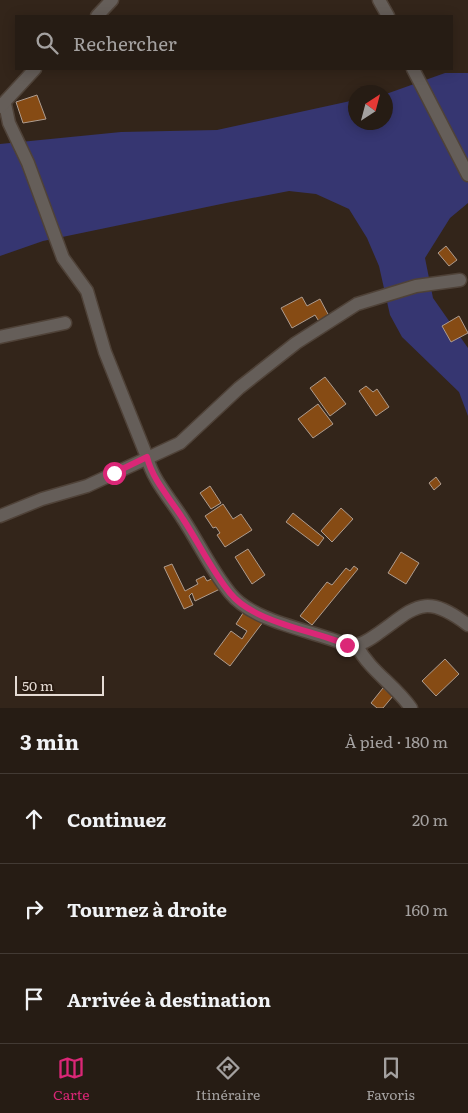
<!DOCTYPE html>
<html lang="fr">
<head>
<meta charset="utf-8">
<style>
	body { margin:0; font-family:Literata,serif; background:#322922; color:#f1f3f6 }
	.compass { position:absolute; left:348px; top:85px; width:45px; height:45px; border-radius:50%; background:#261c14; box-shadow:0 2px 12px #0003; rotate:36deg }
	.scale { position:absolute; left:15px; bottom:12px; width:89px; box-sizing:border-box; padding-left:5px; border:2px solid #e5dbd4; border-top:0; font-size:14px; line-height:18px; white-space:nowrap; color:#e5dbd4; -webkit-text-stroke:4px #291b11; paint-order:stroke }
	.stop { position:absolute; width:15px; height:15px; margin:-11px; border:4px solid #db2777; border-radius:50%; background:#fff }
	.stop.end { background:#db2777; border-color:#fff; box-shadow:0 1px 5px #0008 }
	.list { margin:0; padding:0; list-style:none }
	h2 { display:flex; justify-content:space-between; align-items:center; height:65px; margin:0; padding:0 20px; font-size:21px }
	h2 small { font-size:16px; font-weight:400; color:#a4a1a0 }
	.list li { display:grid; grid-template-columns:32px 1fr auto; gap:15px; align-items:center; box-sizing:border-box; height:90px; padding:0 20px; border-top:1px solid #423a34 }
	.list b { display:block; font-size:19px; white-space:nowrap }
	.list em { font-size:16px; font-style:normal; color:#a4a1a0 }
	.icon { flex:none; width:28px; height:28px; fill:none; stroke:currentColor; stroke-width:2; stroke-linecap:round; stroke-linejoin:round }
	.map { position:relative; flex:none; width:468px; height:708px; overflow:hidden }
	.search { position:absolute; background:#261c14; box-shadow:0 2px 12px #0003; left:15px; right:15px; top:15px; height:55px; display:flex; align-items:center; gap:12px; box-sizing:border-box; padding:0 18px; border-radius:0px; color:#a4a1a0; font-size:19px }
	.sheet { height:335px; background:#261c14 }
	nav { display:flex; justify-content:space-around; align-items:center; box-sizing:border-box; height:70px; border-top:1px solid #423a34; background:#261c14; font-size:14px; color:#a4a1a0 }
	nav a { display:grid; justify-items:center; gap:2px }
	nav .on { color:#db2777 }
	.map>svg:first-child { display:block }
	.green { fill:#363671 }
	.building { fill:#864b14; stroke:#ae9c8f }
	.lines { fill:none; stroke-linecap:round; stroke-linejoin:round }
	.minor-casing { stroke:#4f4238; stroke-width:15 }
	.minor { stroke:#655e59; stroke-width:12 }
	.route { stroke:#db2777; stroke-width:6 }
</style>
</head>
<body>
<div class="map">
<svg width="468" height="708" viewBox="0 0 468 708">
	<rect width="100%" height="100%" fill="#33251a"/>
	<polygon class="green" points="445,73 468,73 468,203 450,218 425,258 433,298 468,348 468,416 459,392 402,337 390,315 379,266 367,238 349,209 316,194 289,191 226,203 43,241 0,256 0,144 121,132 217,130 355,100 356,122 386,122 386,94"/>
	<g class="building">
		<polygon points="37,95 46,119 23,123 16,102"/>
		<polygon points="446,246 457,260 449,266 438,253"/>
		<polygon points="302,297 307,306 320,299 330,318 320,323 315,315 292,328 281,308"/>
		<polygon points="459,316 468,333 451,342 442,326"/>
		<polygon points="325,377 346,404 330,416 310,388"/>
		<polygon points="366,386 373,392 377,389 389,407 376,416 359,391"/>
		<polygon points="318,404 333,424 313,438 298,419"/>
		<polygon points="436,477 441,484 434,490 429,483"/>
		<polygon points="210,486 221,503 211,509 200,493"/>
		<polygon points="223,504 233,519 241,514 252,530 225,547 217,535 220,533 216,527 213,528 205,516"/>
		<polygon points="341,508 353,519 332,542 321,531"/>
		<polygon points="293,513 324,538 318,546 286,522"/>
		<polygon points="248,549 265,575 252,584 235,557"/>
		<polygon points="401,552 419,563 406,584 388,573"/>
		<polygon points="172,564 185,591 198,584 196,580 204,576 207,581 214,578 220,589 195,601 192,593 189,596 193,605 184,609 164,567"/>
		<polygon points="354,566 358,569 312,625 300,616 327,582 332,585 346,568 350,571"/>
		<polygon points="245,610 263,622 230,666 214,654 231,631 242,639 247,631 236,624"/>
		<polygon points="445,659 459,674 436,696 422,681"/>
		<polygon points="383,688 393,696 383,708 377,708 371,703"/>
	</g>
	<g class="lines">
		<defs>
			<g id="minor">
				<polyline points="379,0 388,16"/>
				<polyline points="97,16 112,0"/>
				<polyline points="413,69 468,175"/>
				<path d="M5,104L9,123L28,163L63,258L87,291L105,352L147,457C153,481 170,498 183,519C199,543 211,570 230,593C254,623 313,630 347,645C359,646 366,642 376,635C415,608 423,591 468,625"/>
				<polyline points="0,107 35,69"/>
				<polyline points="0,337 65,323"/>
				<polyline points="0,516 42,499 87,486 180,443 239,388 296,343 357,304 416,286 460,280"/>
				<path d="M357,646C370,671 395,685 411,708"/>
			</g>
		</defs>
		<use href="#minor" class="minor-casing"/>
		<use href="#minor" class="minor"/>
	</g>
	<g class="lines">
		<path class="route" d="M114,473L147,457C153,481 170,498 183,519C199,543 211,570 230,593C254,623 313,630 347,645"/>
	</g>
</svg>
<svg class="compass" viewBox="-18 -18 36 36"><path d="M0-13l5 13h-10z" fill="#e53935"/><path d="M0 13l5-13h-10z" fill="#a4a1a0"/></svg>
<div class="scale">50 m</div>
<div class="stop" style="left:114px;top:473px"></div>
<div class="stop end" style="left:347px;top:645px"></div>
<div class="search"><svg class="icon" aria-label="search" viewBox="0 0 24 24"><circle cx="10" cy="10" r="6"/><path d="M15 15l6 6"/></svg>Rechercher</div>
</div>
<section class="sheet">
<h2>3 min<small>À pied · 180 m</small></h2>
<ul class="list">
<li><svg class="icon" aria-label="ahead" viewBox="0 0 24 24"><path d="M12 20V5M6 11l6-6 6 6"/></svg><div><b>Continuez</b></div><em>20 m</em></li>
<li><svg class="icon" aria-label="right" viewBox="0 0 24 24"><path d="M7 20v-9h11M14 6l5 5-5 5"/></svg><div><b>Tournez à droite</b></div><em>160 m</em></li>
<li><svg class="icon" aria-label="arrive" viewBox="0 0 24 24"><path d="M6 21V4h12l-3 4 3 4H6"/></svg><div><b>Arrivée à destination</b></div></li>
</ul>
</section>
<nav>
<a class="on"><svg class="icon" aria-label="map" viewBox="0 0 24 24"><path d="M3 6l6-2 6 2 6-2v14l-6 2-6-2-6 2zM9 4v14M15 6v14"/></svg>Carte</a>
<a><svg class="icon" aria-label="directions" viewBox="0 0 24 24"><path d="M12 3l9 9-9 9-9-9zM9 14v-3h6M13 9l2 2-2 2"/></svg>Itinéraire</a>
<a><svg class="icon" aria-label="saved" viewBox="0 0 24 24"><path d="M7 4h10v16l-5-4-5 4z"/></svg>Favoris</a>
</nav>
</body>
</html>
